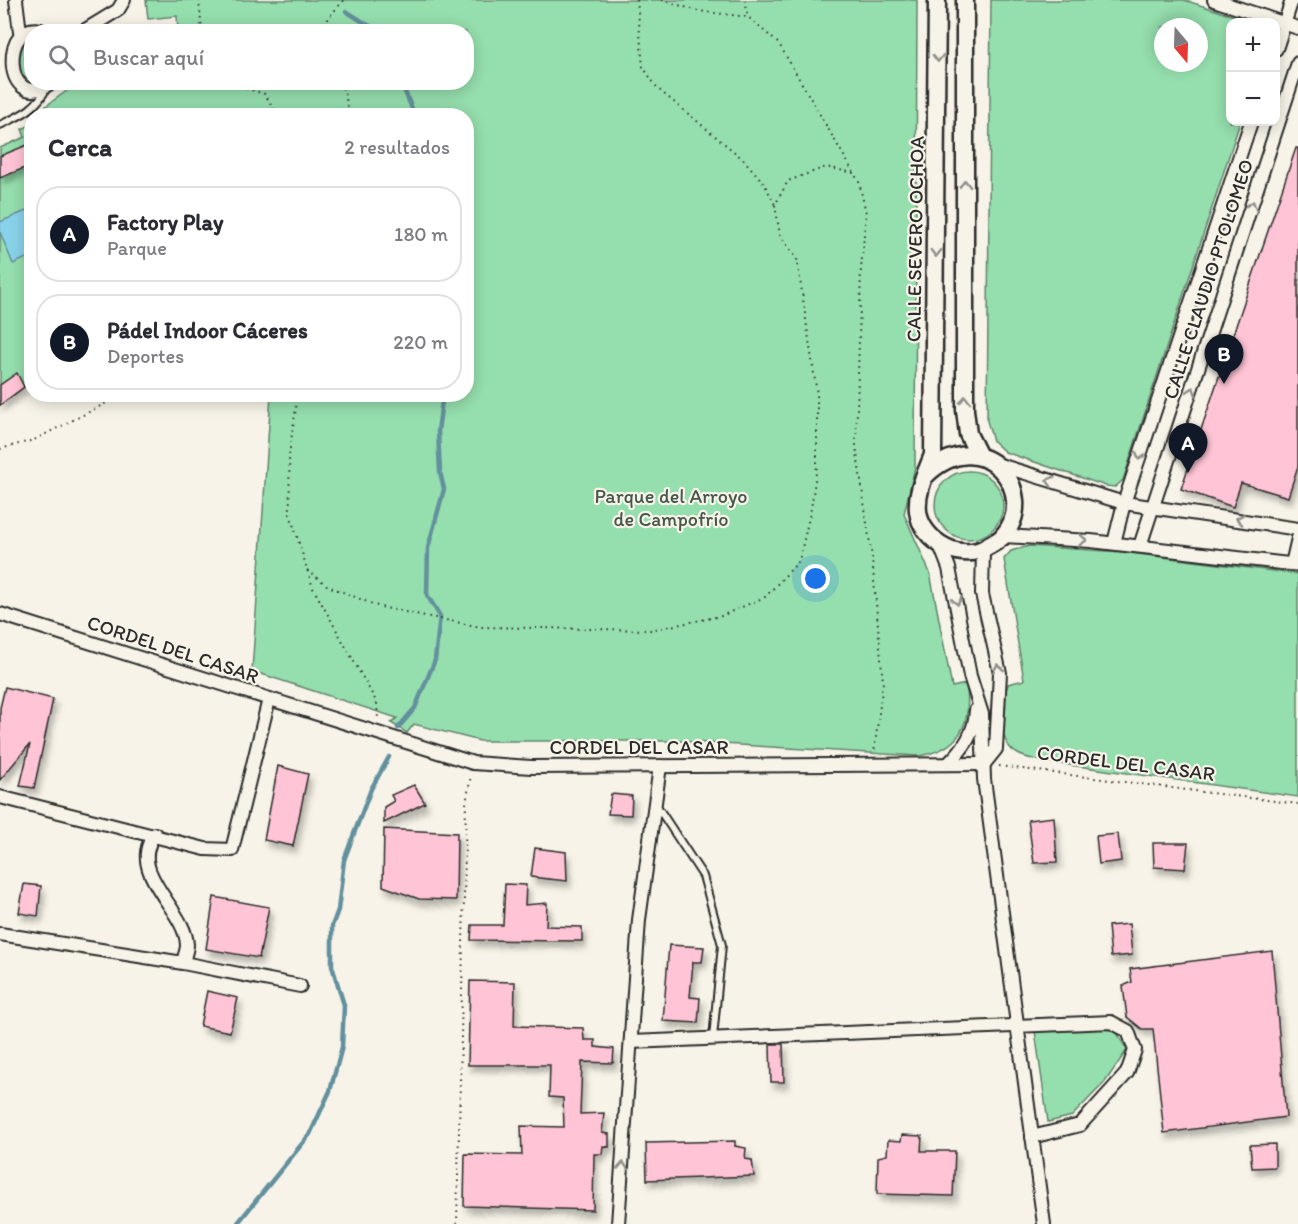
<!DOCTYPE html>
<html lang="es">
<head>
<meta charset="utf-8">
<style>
	body { margin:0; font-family:Itim,sans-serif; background:#f7f7f7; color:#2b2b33 }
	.controls { position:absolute; right:18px; top:18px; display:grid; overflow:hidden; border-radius:12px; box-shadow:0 3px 15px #0003 }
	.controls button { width:54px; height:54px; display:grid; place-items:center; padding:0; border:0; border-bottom:2px solid #e1e1e2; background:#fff; color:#2b2b33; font:30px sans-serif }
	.compass { position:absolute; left:1154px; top:18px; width:54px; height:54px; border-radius:50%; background:#fff; box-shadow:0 3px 15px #0003; rotate:161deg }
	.you { position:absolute; left:816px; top:579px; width:21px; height:21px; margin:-15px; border:4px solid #fff; border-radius:50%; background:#1a73e8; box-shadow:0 0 0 9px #1a73e833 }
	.badge { display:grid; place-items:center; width:39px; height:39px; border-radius:50%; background:#111827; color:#fff; font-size:20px; font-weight:700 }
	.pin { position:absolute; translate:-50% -50px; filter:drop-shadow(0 2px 3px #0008) }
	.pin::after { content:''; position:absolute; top:32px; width:21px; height:18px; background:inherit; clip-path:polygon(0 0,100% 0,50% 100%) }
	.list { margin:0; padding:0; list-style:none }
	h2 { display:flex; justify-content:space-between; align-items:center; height:78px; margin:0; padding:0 24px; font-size:26px }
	h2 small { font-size:20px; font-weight:400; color:#7c7c81 }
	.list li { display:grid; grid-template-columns:39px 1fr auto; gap:18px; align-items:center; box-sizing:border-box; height:96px; margin:0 12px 12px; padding:0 12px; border:2px solid #e1e1e2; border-radius:24px }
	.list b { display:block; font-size:22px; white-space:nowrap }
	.list p { margin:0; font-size:20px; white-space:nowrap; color:#7c7c81 }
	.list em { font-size:20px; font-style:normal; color:#7c7c81 }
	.icon { flex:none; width:33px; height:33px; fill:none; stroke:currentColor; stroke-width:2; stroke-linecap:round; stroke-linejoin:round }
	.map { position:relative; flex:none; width:1298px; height:1224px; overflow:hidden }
	.search { position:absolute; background:#fff; box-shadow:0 3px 15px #0003; left:24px; top:24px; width:450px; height:66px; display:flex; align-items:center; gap:15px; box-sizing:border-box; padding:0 21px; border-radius:24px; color:#7c7c81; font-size:22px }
	.panel { position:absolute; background:#fff; box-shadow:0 3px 15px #0003; left:24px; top:108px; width:450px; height:294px; border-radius:24px }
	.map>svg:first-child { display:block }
	.green { fill:#95dead; stroke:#60846c; stroke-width:1.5; fill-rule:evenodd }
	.water { fill:#89d3ea; stroke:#63909e; stroke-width:1.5 }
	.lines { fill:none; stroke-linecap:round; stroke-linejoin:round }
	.stream { stroke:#63909e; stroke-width:4.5 }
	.building { fill:#ffc4d5; stroke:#2b2b2b; stroke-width:1.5; filter:url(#shadow) }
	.lane-casing { stroke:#2b2b2b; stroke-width:10 }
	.street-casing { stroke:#2b2b2b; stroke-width:16 }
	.secondary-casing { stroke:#2b2b2b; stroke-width:21 }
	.path { stroke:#2b2b2b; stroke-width:2; stroke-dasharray:1.5 4.5; stroke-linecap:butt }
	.lane { stroke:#f7f3e8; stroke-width:6 }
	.street { stroke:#f7f3e8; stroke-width:12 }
	.secondary { stroke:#f7f3e8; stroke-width:16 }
	.oneway { stroke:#918f8a }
	.labels { text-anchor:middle; stroke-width:4.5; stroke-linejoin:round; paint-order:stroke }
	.street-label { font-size:20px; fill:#2b2b2b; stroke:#f7f3e8 }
	.park-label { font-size:20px; fill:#46584c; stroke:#f7f3e8 }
</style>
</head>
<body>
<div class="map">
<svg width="1298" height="1224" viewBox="0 0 1298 1224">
	<defs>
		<filter id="shadow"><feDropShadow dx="3.5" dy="6" stdDeviation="3" flood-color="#0004"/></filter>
	</defs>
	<rect width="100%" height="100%" fill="#f7f3e8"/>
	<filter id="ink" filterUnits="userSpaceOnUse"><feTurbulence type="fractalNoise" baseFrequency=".0167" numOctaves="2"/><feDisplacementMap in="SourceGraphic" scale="12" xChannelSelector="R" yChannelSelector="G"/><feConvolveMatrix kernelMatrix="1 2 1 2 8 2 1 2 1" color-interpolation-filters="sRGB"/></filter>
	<g filter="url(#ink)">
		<g class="green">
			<path d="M146,0H917L915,467L904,514L930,573L952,687L966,684C973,725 959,750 918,756L676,741H480L414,724L407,733L391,723L397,718L252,671L271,395L466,394V116L42,115L46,106L72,87L74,83L466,82V32L178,31L177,16L148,19Z"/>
			<path d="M991,0H1184L1253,22H1230V122H1240L1123,480L1115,487L1106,486L1005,452L993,441L987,421ZM1163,27H1199V63H1163Z"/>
			<polygon points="31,38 31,80 21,76 15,50 24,40"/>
			<polygon points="31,125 31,382 0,405 0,148 25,137 22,129"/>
			<circle cx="969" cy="505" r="34"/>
			<path d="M1029,546L1122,552L1298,574V797L1041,761C1034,759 1025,758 1018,754C995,742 1001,704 1008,684L1024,680L1004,559L1011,551Z"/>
			<polygon points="1105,1029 1116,1031 1127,1050 1105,1082 1072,1116 1048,1122 1035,1031"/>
		</g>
		<polygon class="water" points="31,209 31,256 13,264 0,232 0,222"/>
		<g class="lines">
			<g class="stream">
				<polyline points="346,11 379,32"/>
				<polyline points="401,82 415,116"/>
				<polyline points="398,728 415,708 435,660 440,616 427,595 428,548 444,489 440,472 438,431 443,394"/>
				<polyline points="237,1224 310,1134 330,1091 342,1047 344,1005 332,966 332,926 338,910 344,860 371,789 389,757"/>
			</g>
		</g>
		<g class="building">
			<polygon points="32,143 32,165 0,178 0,156"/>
			<polygon points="1296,148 1298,148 1298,466 1288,497 1241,483 1233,507 1181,489"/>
			<polygon points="17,373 24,387 0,405 0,385"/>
			<polygon points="5,687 53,699 34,788 20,786 30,744 0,780 0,708"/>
			<polygon points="278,766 308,774 293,846 264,840"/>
			<polygon points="414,785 425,803 384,823 384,807 394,801 391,795"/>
			<polygon points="611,794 632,796 631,815 608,814"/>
			<polygon points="1054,817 1057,862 1034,863 1028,820"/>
			<polygon points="384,829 457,833 456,900 419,899 383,886"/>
			<polygon points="1118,834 1121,861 1099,864 1096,836"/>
			<polygon points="1153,843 1188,843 1185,869 1154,867"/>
			<polygon points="535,848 566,852 567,881 531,877"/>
			<polygon points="24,884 41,886 38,916 19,913"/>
			<polygon points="505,884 526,885 525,905 547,903 546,926 582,927 582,941 471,940 472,925 503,925"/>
			<polygon points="214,897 269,907 259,958 206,949"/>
			<polygon points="1129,924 1132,955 1111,957 1108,926"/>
			<polygon points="669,945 704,947 702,962 693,962 690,997 700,998 698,1023 663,1021"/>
			<polygon points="1272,951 1286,1117 1164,1133 1153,1029 1142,1029 1127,1017 1123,986 1132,982 1130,969"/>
			<polygon points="470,981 515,982 514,1026 583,1028 584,1040 595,1040 595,1047 614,1049 613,1063 582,1062 580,1114 604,1113 602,1133 609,1134 609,1147 603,1146 602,1154 594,1154 593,1210 464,1206 465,1154 522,1155 521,1126 564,1127 563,1098 549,1097 550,1065 468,1065"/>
			<polygon points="207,991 238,998 230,1032 200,1026"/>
			<polygon points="770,1044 783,1044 784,1082 771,1082"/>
			<polygon points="902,1135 922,1136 921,1151 955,1151 953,1196 877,1194 878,1157 887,1155 888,1140 901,1141"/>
			<polygon points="735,1141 735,1146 746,1148 745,1159 752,1160 754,1176 647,1180 646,1143"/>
			<polygon points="1275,1144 1275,1167 1252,1168 1250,1145"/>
		</g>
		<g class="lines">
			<defs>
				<g id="lane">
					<path d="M0,125C22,115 38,108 48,85"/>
					<polyline points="657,806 703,876 722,945 713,1038"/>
				</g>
				<g id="street">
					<polyline points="16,0 20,32"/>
					<polyline points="1214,0 1298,28"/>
					<path d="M46,32C0,11 1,119 52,82"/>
					<polyline points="82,32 118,10 124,0"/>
					<polyline points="1276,49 1292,0"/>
					<polyline points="996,464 1124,503 1298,529"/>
					<polyline points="1003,536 1091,541 1298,565"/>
					<polyline points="1114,543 1124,503 1251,122"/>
					<polyline points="940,545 949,568 970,676 982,714 984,779 1044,1224"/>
					<polyline points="1140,546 1298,63"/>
					<polyline points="983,550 982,594 1000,673 996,749 984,764"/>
					<polyline points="1292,564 1298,538"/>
					<polyline points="0,614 473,763 531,767 984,764"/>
					<path d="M948,764C964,748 975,733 976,710"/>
					<polyline points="0,797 205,849 232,850 269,699"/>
					<path d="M155,834C125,872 186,909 187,945C187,950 184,957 183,963"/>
					<polyline points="0,934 183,963 300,986"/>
					<polyline points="631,1042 1111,1022 1128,1031 1135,1050 1127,1073 1080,1125 1032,1137"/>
					<polyline points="618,1224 639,920 660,766"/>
				</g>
				<g id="secondary">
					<polyline points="965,0 965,410 968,434 979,456"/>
					<path d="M925,476C983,419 1041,493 1003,536C1000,540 993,543 988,546C962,564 921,541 918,511C916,491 926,473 933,455L937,0"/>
				</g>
			</defs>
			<use href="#lane" class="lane-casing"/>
			<use href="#street" class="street-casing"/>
			<use href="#secondary" class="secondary-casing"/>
			<g class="path">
				<polyline points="199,0 202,32"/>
				<polyline points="637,0 643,67 658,89 743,159 764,183 775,205"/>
				<polyline points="662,0 698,11 748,17 779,44 859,182 866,213 861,269 856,446 872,558 883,682 874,753"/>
				<polyline points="745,0 748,17"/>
				<polyline points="329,32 328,18 344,0"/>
				<polyline points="87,82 183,82"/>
				<polyline points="223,82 265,94 277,116"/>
				<polyline points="341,82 351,116"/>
				<polyline points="298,394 289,455 290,514 313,588 377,703 378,719"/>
				<polyline points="0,449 34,440 124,394"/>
				<polyline points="307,570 328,586 380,607 481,627 651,630 721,616 765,597 799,561 811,509 817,466 817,394 797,259 780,235 775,205 788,181 826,167 854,173"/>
				<polyline points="999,766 1298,804"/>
				<polyline points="457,1224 466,804 471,775"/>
			</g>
			<use href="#lane" class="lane"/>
			<use href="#street" class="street"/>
			<use href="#secondary" class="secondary"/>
		</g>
		<defs><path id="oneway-chevron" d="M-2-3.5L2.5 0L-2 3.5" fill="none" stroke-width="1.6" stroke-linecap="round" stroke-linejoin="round" transform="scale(1.5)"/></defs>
		<g class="oneway">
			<use href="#oneway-chevron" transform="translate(938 58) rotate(91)"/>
			<use href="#oneway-chevron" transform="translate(965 184) rotate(-90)"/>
			<use href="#oneway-chevron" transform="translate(1252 205) rotate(-72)"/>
			<use href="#oneway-chevron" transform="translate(936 253) rotate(91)"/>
			<use href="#oneway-chevron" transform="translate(1192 391) rotate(-72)"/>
			<use href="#oneway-chevron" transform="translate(965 400) rotate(-90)"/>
			<use href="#oneway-chevron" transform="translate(1140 456) rotate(108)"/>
			<use href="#oneway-chevron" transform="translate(1050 481) rotate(-163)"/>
			<use href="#oneway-chevron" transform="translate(1240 519) rotate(-171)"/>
			<use href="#oneway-chevron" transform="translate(1083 540) rotate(3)"/>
			<use href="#oneway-chevron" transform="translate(957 601) rotate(79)"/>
			<use href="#oneway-chevron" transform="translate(998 668) rotate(-99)"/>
			<use href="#oneway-chevron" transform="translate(623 1166) rotate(-86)"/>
		</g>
	</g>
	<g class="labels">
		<g class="street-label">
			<text transform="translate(915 239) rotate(-89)" y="7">CALLE SEVERO OCHOA</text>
			<text transform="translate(1208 279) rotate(-72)" y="7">CALLE CLAUDIO PTOLOMEO</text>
			<text transform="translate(173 649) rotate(18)" y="7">CORDEL DEL CASAR</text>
			<text x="639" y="754">CORDEL DEL CASAR</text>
			<text transform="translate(1126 763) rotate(7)" y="7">CORDEL DEL CASAR</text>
		</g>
		<g class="park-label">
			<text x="671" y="503">Parque del Arroyo<tspan x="671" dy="23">de Campofrío</tspan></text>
		</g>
	</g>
</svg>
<div class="controls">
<button>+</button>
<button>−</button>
</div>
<svg class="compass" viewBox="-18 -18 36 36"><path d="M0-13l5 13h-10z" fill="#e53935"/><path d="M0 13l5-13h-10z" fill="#7c7c81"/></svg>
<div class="you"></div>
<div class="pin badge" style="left:1188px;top:473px">A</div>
<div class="pin badge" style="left:1224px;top:384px">B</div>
<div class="search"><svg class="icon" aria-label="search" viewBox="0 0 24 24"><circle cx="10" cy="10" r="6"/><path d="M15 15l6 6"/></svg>Buscar aquí</div>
<section class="panel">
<h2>Cerca<small>2 resultados</small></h2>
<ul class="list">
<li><span class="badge">A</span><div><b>Factory Play</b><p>Parque</p></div><em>180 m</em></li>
<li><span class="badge">B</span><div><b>Pádel Indoor Cáceres</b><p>Deportes</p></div><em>220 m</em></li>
</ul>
</section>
</div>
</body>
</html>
